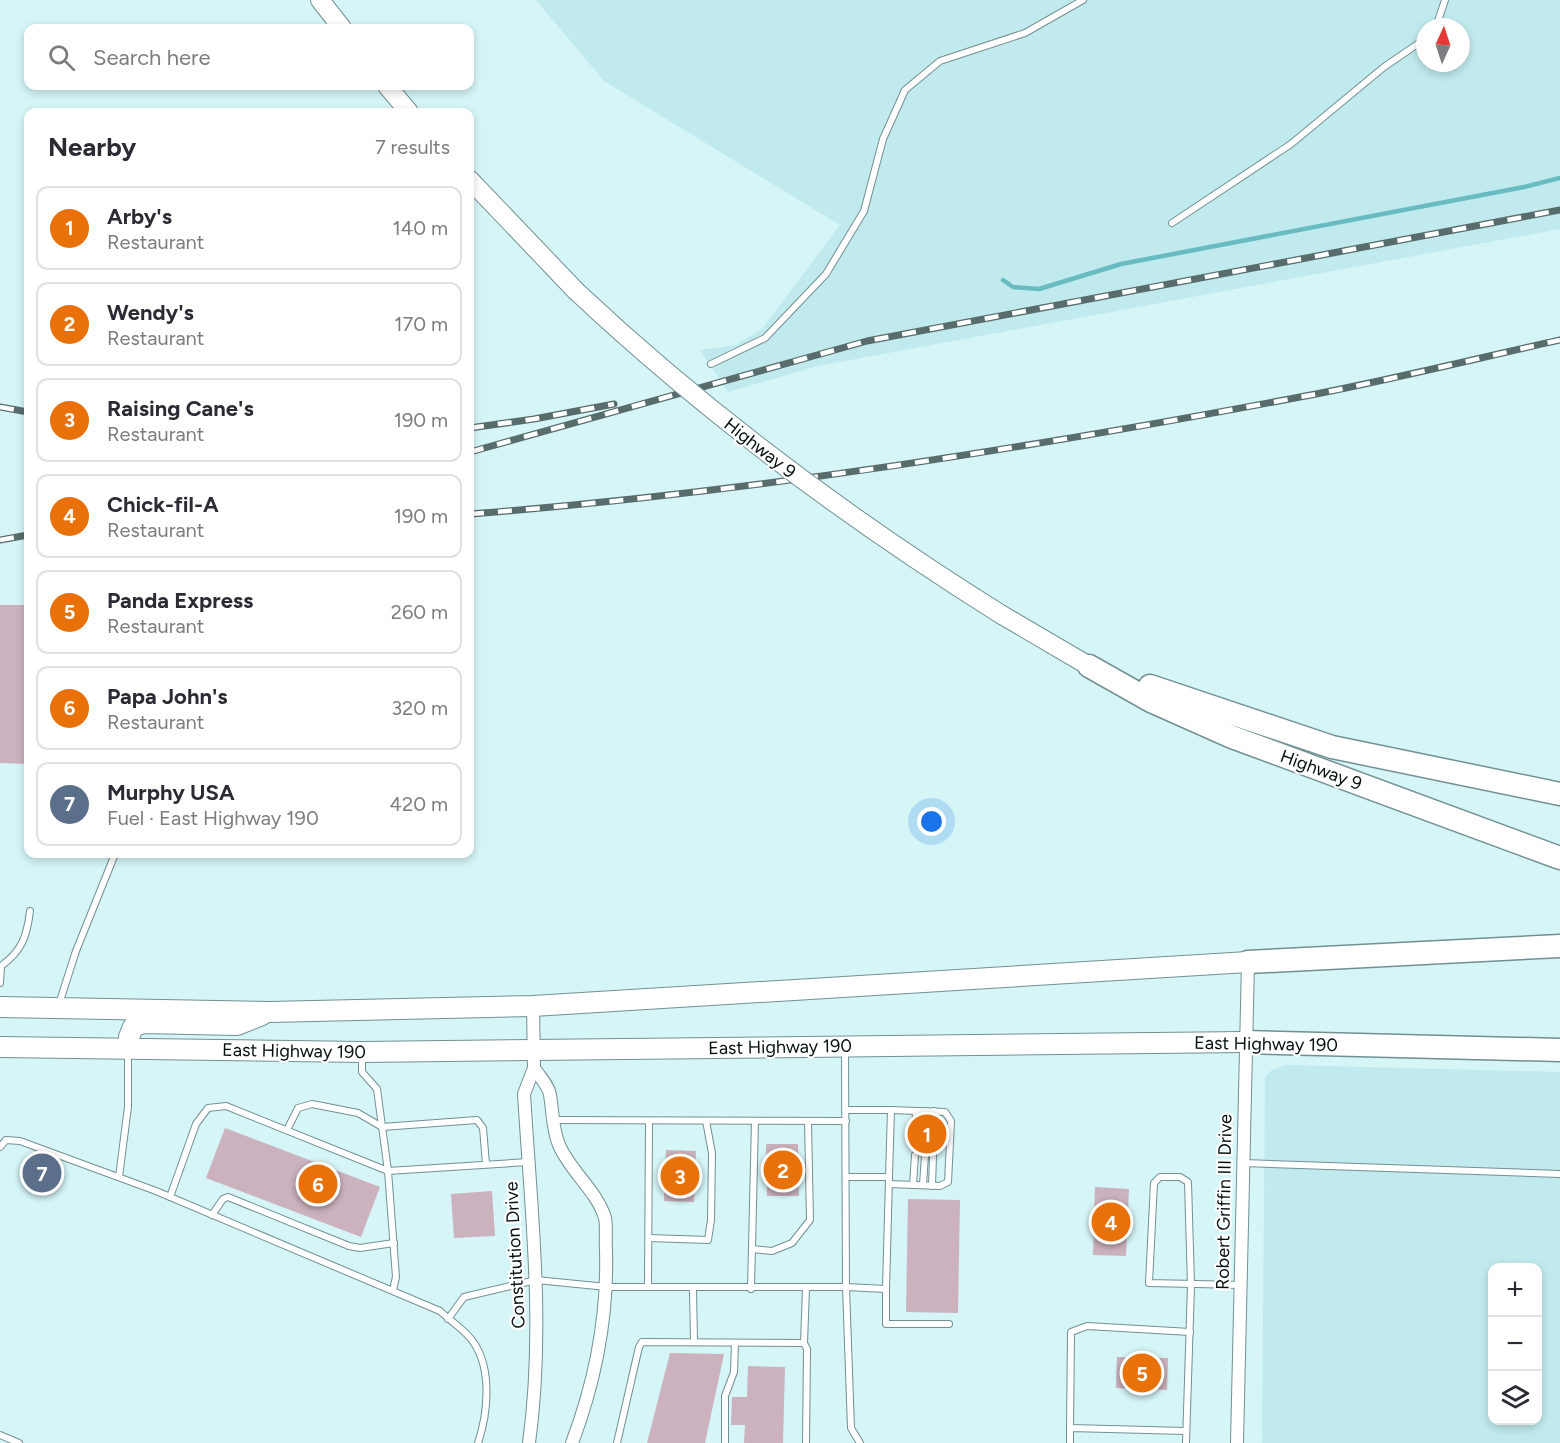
<!DOCTYPE html>
<html lang="en">
<head>
<meta charset="utf-8">
<style>
	body { margin:0; font-family:Figtree,sans-serif; background:#f7f7f7; color:#2b2b33 }
	.controls { position:absolute; right:18px; bottom:18px; display:grid; overflow:hidden; border-radius:12px; box-shadow:0 3px 9px #0003 }
	.controls button { width:54px; height:54px; display:grid; place-items:center; padding:0; border:0; border-bottom:2px solid #e1e1e2; background:#fff; color:#2b2b33; font:30px sans-serif }
	.compass { position:absolute; left:1416px; top:18px; width:54px; height:54px; border-radius:50%; background:#fff; box-shadow:0 3px 9px #0003; rotate:3deg }
	.you { position:absolute; left:932px; top:822px; width:21px; height:21px; margin:-15px; border:4px solid #fff; border-radius:50%; background:#1a73e8; box-shadow:0 0 0 9px #1a73e833 }
	.badge { display:grid; place-items:center; width:39px; height:39px; border-radius:50%; background:#111827; color:#fff; font-size:20px; font-weight:700 }
	.pin { position:absolute; translate:-50% -50%; border:3px solid #fff; box-shadow:0 2px 6px #0006 }
	.list { margin:0; padding:0; list-style:none }
	h2 { display:flex; justify-content:space-between; align-items:center; height:78px; margin:0; padding:0 24px; font-size:26px }
	h2 small { font-size:20px; font-weight:400; color:#7c7c81 }
	.list li { display:grid; grid-template-columns:39px 1fr auto; gap:18px; align-items:center; box-sizing:border-box; height:84px; margin:0 12px 12px; padding:0 12px; border:2px solid #e1e1e2; border-radius:12px }
	.list b { display:block; font-size:22px; white-space:nowrap }
	.list p { margin:0; font-size:20px; white-space:nowrap; color:#7c7c81 }
	.list em { font-size:20px; font-style:normal; color:#7c7c81 }
	.icon { flex:none; width:33px; height:33px; fill:none; stroke:currentColor; stroke-width:2; stroke-linecap:round; stroke-linejoin:round }
	.map { position:relative; flex:none; width:1560px; height:1443px; overflow:hidden }
	.search { position:absolute; background:#fff; box-shadow:0 3px 9px #0003; left:24px; top:24px; width:450px; height:66px; display:flex; align-items:center; gap:15px; box-sizing:border-box; padding:0 21px; border-radius:12px; color:#7c7c81; font-size:22px }
	.panel { position:absolute; background:#fff; box-shadow:0 3px 9px #0003; left:24px; top:108px; width:450px; height:750px; border-radius:12px }
	.map>svg:first-child { display:block }
	.built { fill:#c0eaed; fill-rule:evenodd }
	.lines { fill:none; stroke-linecap:round; stroke-linejoin:round }
	.stream { stroke:#68bbc0; stroke-width:4.5 }
	.building { fill:#ccb2be }
	.lane-casing { stroke:#729092; stroke-width:8 }
	.street-casing { stroke:#729092; stroke-width:14 }
	.secondary-casing { stroke:#729092; stroke-width:20 }
	.primary-casing { stroke:#729092; stroke-width:22 }
	.highway-casing { stroke:#729092; stroke-width:25 }
	.lane { stroke:#fff; stroke-width:6 }
	.street { stroke:#fff; stroke-width:12 }
	.secondary { stroke:#fff; stroke-width:18 }
	.primary { stroke:#fff; stroke-width:20 }
	.highway { stroke:#fff; stroke-width:22 }
	.rail-casing { stroke:#586c6c; stroke-width:7 }
	.rail { stroke:#fff; stroke-width:4.5; stroke-dasharray:14; stroke-linecap:butt }
	.secondary-bridge-casing { stroke:#729092; stroke-width:20; stroke-linecap:butt }
	.secondary-bridge { stroke:#fff; stroke-width:18 }
	.labels { text-anchor:middle; stroke-width:4.5; stroke-linejoin:round; paint-order:stroke }
	.street-label { font-size:18px; fill:#051010; stroke:#fff }
</style>
</head>
<body>
<div class="map">
<svg width="1560" height="1443" viewBox="0 0 1560 1443">
	<rect width="100%" height="100%" fill="#d5f5f7"/>
	<g class="built">
		<path d="M536,0H1560V229L818,366L728,392L700,350L736,345L762,329L840,225L604,81ZM1425,27H1461V63H1425Z"/>
		<path d="M1287,1065L1560,1072V1443H1262L1265,1077L1272,1070ZM1492,1268H1538V1420H1492Z"/>
	</g>
	<g class="lines">
		<polyline class="stream" points="1003,280 1013,287 1039,289 1121,264 1524,187 1560,178"/>
	</g>
	<g class="building">
		<polygon points="0,605 28,605 28,764 0,763"/>
		<polygon points="225,1128 380,1187 361,1237 206,1178"/>
		<polygon points="766,1144 798,1144 799,1196 767,1196"/>
		<polygon points="666,1150 696,1151 694,1202 664,1201"/>
		<polygon points="1095,1187 1129,1189 1126,1256 1093,1255"/>
		<polygon points="492,1191 495,1236 454,1238 451,1194"/>
		<polygon points="908,1199 960,1200 958,1313 906,1312"/>
		<polygon points="670,1353 724,1354 705,1443 647,1443"/>
		<polygon points="1117,1357 1168,1358 1167,1390 1116,1388"/>
		<polygon points="748,1366 785,1367 783,1443 744,1443 745,1425 731,1425 732,1397 747,1397"/>
	</g>
	<g class="lines">
		<defs>
			<g id="lane">
				<polyline points="1436,27 1445,0"/>
				<polyline points="1172,223 1291,144 1384,67 1425,39"/>
				<polyline points="711,364 765,338 826,274 864,211 883,139 905,90 940,61 1025,33 1083,0"/>
				<path d="M0,983L1,966C22,951 27,936 30,911"/>
				<polyline points="59,1004 76,951 115,854"/>
				<polyline points="362,1054 362,1072 377,1089 388,1171 528,1162"/>
				<polyline points="846,1110 891,1110 889,1177"/>
				<polyline points="552,1120 846,1121"/>
				<polyline points="287,1130 298,1108 312,1104 358,1113 382,1127 477,1120 483,1128 486,1164"/>
				<polyline points="933,1136 934,1111"/>
				<polyline points="915,1138 916,1111"/>
				<polyline points="925,1138 926,1111"/>
				<path d="M0,1147L6,1140L20,1141L156,1191L440,1311C450,1321 467,1331 474,1343C492,1370 488,1413 478,1443"/>
				<polyline points="1243,1163 1560,1174"/>
				<polyline points="119,1177 128,1107 128,1053"/>
				<polyline points="846,1177 889,1177 886,1289"/>
				<polyline points="889,1184 940,1186 948,1182 951,1121 945,1112 891,1110"/>
				<polyline points="913,1185 915,1155"/>
				<polyline points="923,1185 925,1155"/>
				<polyline points="932,1186 933,1156"/>
				<polyline points="170,1197 196,1124 208,1108 226,1106 388,1171 396,1277 393,1290"/>
				<polyline points="212,1215 223,1199 228,1197 349,1246 360,1248 394,1243"/>
				<polyline points="649,1238 708,1240 711,1220 712,1153 706,1121"/>
				<polyline points="752,1249 772,1251 792,1243 810,1220 808,1121"/>
				<polyline points="648,1287 649,1121"/>
				<polyline points="693,1288 694,1342"/>
				<polyline points="751,1289 755,1121"/>
				<polyline points="448,1319 464,1297 536,1280 607,1287 846,1287 845,1050"/>
				<polyline points="804,1343 806,1288"/>
				<polyline points="1070,1428 1071,1332 1087,1326 1190,1332"/>
				<polyline points="0,1435 19,1443"/>
				<polyline points="617,1443 639,1347 642,1342 804,1343 807,1349 806,1443"/>
				<polyline points="725,1443 725,1396 734,1372 735,1343"/>
				<polyline points="860,1443 851,1428 846,1287 886,1289 886,1324 949,1324"/>
				<polyline points="1070,1443 1070,1428 1186,1431"/>
				<polyline points="1186,1443 1191,1285 1188,1182 1180,1177 1160,1177 1154,1183 1149,1283 1241,1285"/>
			</g>
			<g id="street">
				<path d="M534,1068C539,1076 549,1086 550,1095C553,1112 552,1128 559,1145C570,1171 597,1191 605,1218C607,1227 605,1240 606,1250C608,1316 595,1382 572,1443"/>
				<path d="M529,1443C545,1327 531,1210 524,1094L534,1068L533,1006"/>
				<polyline points="1237,1443 1248,962"/>
			</g>
			<g id="secondary">
				<polyline points="320,0 342,28"/>
				<polyline points="387,86 409,112"/>
				<polyline points="470,180 576,291"/>
				<polyline points="1002,615 1089,666"/>
			</g>
			<g id="primary">
				<polyline points="0,1007 270,1012 533,1006 1248,962"/>
				<polyline points="0,1047 362,1052 1245,1042"/>
				<polyline points="128,1049 129,1037 133,1027 143,1023 237,1025 262,1015"/>
			</g>
			<g id="highway">
				<polyline points="1089,666 1151,701 1232,737 1560,858"/>
				<polyline points="1150,686 1332,747 1560,794"/>
				<polyline points="1248,962 1560,946"/>
				<polyline points="1245,1042 1560,1050"/>
			</g>
		</defs>
		<use href="#lane" class="lane-casing"/>
		<use href="#street" class="street-casing"/>
		<use href="#secondary" class="secondary-casing"/>
		<use href="#primary" class="primary-casing"/>
		<use href="#highway" class="highway-casing"/>
		<use href="#lane" class="lane"/>
		<use href="#street" class="street"/>
		<use href="#secondary" class="secondary"/>
		<use href="#primary" class="primary"/>
		<use href="#highway" class="highway"/>
		<defs>
			<g id="rail">
				<polyline points="0,407 28,412"/>
				<polyline points="470,428 534,419 614,404"/>
				<polyline points="470,452 867,341 1560,210"/>
				<path d="M470,514C754,492 1036,447 1316,394C1398,378 1479,358 1560,340"/>
				<polyline points="0,540 28,535"/>
			</g>
		</defs>
		<use href="#rail" class="rail-casing"/>
		<use href="#rail" class="rail"/>
		<defs>
			<path id="secondary-bridge" d="M576,291C707,414 850,520 1002,615"/>
		</defs>
		<use href="#secondary-bridge" class="secondary-bridge-casing"/>
		<use href="#secondary-bridge" class="secondary-bridge"/>
	</g>
	<g class="labels">
		<g class="street-label">
			<text transform="translate(760 448) rotate(38)" y="6">Highway 9</text>
			<text transform="translate(1321 770) rotate(20)" y="6">Highway 9</text>
			<text transform="translate(1266 1044) rotate(1)" y="6">East Highway 190</text>
			<text transform="translate(780 1047) rotate(-1)" y="6">East Highway 190</text>
			<text transform="translate(294 1051) rotate(1)" y="6">East Highway 190</text>
			<text transform="translate(1224 1202) rotate(-89)" y="6">Robert Griffin III Drive</text>
			<text transform="translate(515 1255) rotate(-93)" y="6">Constitution Drive</text>
		</g>
	</g>
</svg>
<div class="controls">
<button>+</button>
<button>−</button>
<button><svg class="icon" aria-label="layers" viewBox="0 0 24 24"><path d="M12 4l9 5-9 5-9-5zM3 14l9 5 9-5"/></svg></button>
</div>
<svg class="compass" viewBox="-18 -18 36 36"><path d="M0-13l5 13h-10z" fill="#e53935"/><path d="M0 13l5-13h-10z" fill="#7c7c81"/></svg>
<div class="you"></div>
<div class="pin badge" style="left:927px;top:1134px;background:#e8710a">1</div>
<div class="pin badge" style="left:783px;top:1170px;background:#e8710a">2</div>
<div class="pin badge" style="left:680px;top:1176px;background:#e8710a">3</div>
<div class="pin badge" style="left:1111px;top:1222px;background:#e8710a">4</div>
<div class="pin badge" style="left:1142px;top:1373px;background:#e8710a">5</div>
<div class="pin badge" style="left:318px;top:1184px;background:#e8710a">6</div>
<div class="pin badge" style="left:42px;top:1173px;background:#5c6f8a">7</div>
<div class="search"><svg class="icon" aria-label="search" viewBox="0 0 24 24"><circle cx="10" cy="10" r="6"/><path d="M15 15l6 6"/></svg>Search here</div>
<section class="panel">
<h2>Nearby<small>7 results</small></h2>
<ul class="list">
<li><span class="badge" style="background:#e8710a">1</span><div><b>Arby's</b><p>Restaurant</p></div><em>140 m</em></li>
<li><span class="badge" style="background:#e8710a">2</span><div><b>Wendy's</b><p>Restaurant</p></div><em>170 m</em></li>
<li><span class="badge" style="background:#e8710a">3</span><div><b>Raising Cane's</b><p>Restaurant</p></div><em>190 m</em></li>
<li><span class="badge" style="background:#e8710a">4</span><div><b>Chick-fil-A</b><p>Restaurant</p></div><em>190 m</em></li>
<li><span class="badge" style="background:#e8710a">5</span><div><b>Panda Express</b><p>Restaurant</p></div><em>260 m</em></li>
<li><span class="badge" style="background:#e8710a">6</span><div><b>Papa John's</b><p>Restaurant</p></div><em>320 m</em></li>
<li><span class="badge" style="background:#5c6f8a">7</span><div><b>Murphy USA</b><p>Fuel · East Highway 190</p></div><em>420 m</em></li>
</ul>
</section>
</div>
</body>
</html>
